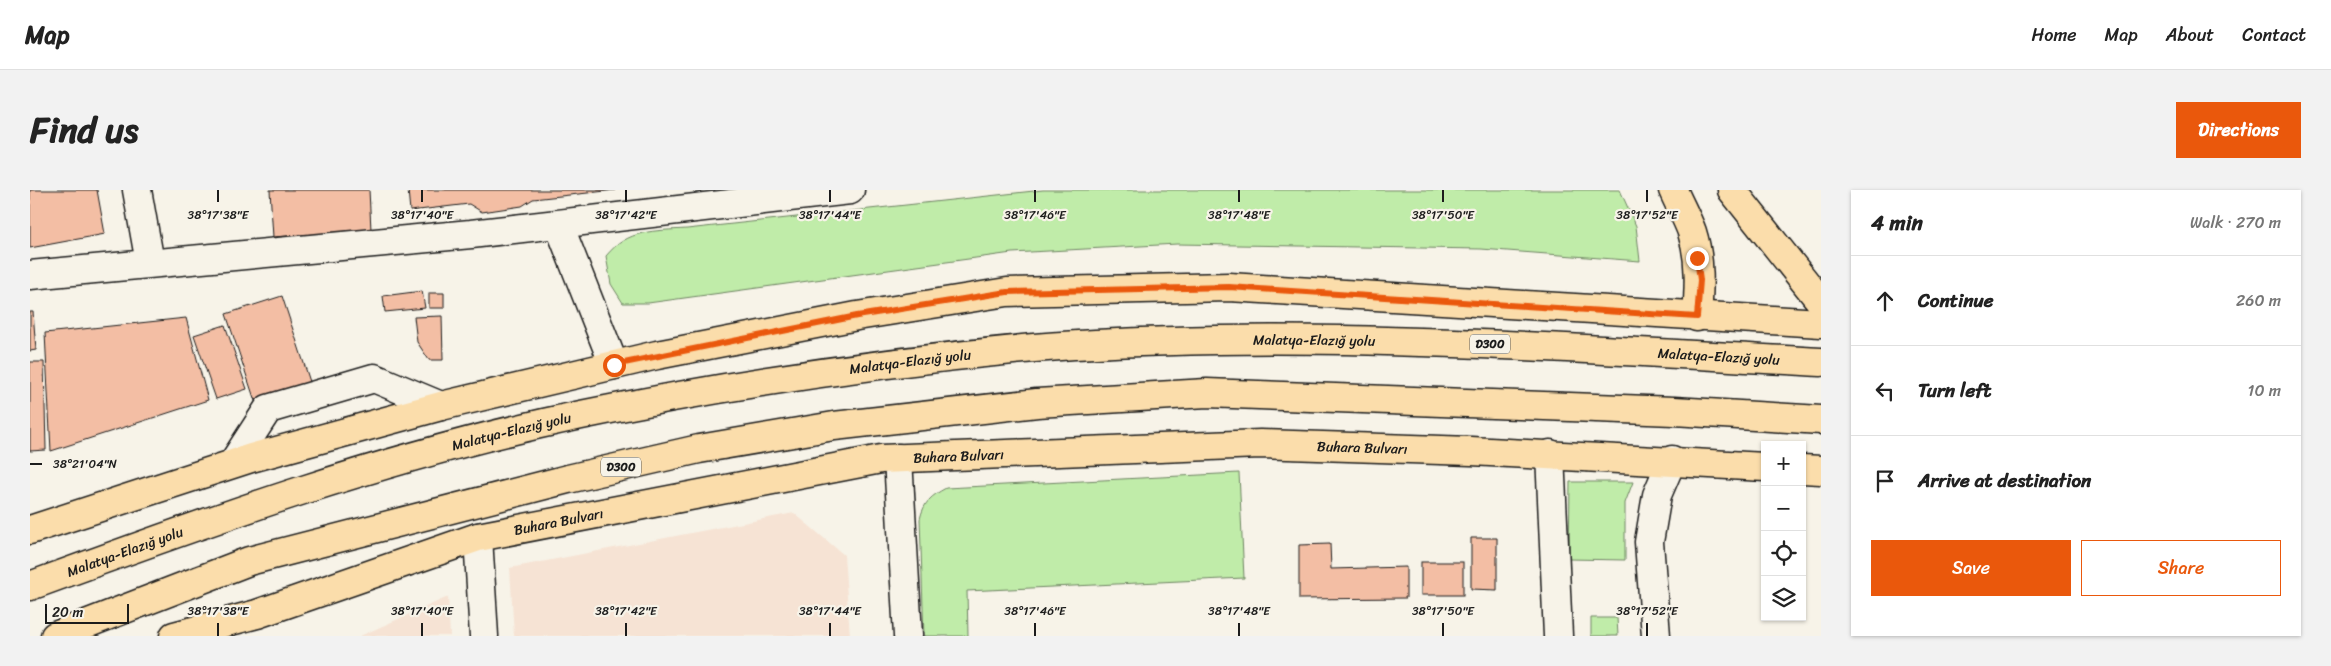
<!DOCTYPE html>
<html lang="en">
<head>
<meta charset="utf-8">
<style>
	body { margin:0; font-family:Sriracha,sans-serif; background:#f2f2f2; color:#222 }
	.controls { position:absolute; right:15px; bottom:15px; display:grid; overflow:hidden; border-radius:0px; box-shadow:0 1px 4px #0004 }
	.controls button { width:45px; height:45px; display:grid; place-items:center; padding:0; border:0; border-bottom:1px solid #e0e0e0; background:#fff; color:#222; font:25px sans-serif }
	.scale { position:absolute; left:15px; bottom:12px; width:84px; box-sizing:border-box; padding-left:5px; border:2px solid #1c1c1c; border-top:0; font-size:14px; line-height:18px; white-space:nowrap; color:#1c1c1c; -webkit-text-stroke:4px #f7f3e8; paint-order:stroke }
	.stop { position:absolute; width:15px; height:15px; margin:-11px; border:4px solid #ea580c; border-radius:50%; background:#fff }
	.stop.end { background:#ea580c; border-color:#fff; box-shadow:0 1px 5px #0008 }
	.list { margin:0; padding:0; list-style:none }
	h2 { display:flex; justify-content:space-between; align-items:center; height:65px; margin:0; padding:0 20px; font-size:21px }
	h2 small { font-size:16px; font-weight:400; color:#767676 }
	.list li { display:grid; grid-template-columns:32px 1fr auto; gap:15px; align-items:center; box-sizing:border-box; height:90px; padding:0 20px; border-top:1px solid #e0e0e0 }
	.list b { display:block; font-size:19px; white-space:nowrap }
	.list em { font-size:16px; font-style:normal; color:#767676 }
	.actions { display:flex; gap:10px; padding:15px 20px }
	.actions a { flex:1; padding:11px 0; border:1px solid #ea580c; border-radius:0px; text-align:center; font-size:18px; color:#ea580c }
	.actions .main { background:#ea580c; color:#fff }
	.icon { flex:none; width:28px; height:28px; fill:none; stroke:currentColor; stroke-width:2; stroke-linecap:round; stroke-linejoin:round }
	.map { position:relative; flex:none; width:1791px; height:446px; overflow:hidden; border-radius:0px }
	header { display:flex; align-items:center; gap:30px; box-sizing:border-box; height:70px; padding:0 25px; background:#fff; border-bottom:1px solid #e0e0e0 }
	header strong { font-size:24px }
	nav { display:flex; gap:28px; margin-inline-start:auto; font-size:18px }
	.intro { display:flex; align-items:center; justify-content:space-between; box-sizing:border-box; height:120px; padding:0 30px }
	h1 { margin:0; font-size:35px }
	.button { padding:12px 22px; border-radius:0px; background:#ea580c; color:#fff; font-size:18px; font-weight:700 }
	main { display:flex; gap:30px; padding:0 30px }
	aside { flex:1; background:#fff; border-radius:0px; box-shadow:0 1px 4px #0004 }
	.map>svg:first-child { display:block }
	.built { fill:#f6e3d4 }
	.green { fill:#c0eca9; stroke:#6e8462 }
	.building { fill:#f3bea4; stroke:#1c1c1c }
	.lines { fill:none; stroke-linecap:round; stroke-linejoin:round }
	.minor-casing { stroke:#1c1c1c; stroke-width:31 }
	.major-casing { stroke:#1c1c1c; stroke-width:31 }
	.highway-casing { stroke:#1c1c1c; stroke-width:31 }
	.minor { stroke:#f7f3e8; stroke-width:28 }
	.major { stroke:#fbddab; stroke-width:28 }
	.highway { stroke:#fbddab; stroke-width:28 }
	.route { stroke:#ea580c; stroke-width:6 }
	.ticks { fill:none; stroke:#1c1c1c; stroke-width:2 }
	.labels { text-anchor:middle; stroke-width:4.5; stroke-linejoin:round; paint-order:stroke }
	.shield { fill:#f7f3e8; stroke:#5e5c59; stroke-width:1 }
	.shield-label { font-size:12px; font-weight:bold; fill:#1c1c1c }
	.street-label { font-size:14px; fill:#1c1c1c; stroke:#f7f3e8 }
	.ticks-label { font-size:12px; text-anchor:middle; fill:#1c1c1c; stroke:#f7f3e8; stroke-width:4.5; stroke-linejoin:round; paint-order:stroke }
</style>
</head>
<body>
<header>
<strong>Map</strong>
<nav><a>Home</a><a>Map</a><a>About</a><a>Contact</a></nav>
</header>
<div class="intro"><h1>Find us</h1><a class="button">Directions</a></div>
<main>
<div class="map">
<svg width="1791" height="446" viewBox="0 0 1791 446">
	<rect width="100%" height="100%" fill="#f7f3e8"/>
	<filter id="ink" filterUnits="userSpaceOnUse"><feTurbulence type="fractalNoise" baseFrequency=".02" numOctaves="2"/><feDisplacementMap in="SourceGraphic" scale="10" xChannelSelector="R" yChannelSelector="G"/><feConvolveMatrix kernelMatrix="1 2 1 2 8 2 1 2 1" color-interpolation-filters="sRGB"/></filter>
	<g filter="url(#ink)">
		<g class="built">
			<polygon points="764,323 814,365 820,446 484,446 480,378"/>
			<polygon points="418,407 420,446 330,446"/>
		</g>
		<g class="green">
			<path d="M1013,0H1590L1606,36L1610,71L1451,59L1147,54L982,63L618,113H593L581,94L576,66C598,39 624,41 657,39Z"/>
			<path d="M1209,283L1214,388L937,401L938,446H894L890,329C894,312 901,306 916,298Z"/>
			<polygon points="1540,292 1603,292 1595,313 1595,370 1539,369"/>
			<polygon points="1561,428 1587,428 1588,446 1561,446"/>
		</g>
		<g class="building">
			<polygon points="0,0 67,0 75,44 0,58"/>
			<polygon points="240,0 339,0 341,40 243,47"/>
			<polygon points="378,0 585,0 503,9 492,16 452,22 439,14 380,21"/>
			<polygon points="392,101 395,118 355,122 353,106"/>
			<rect x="399" y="103" width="15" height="15"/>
			<polygon points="252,106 282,198 227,217 196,124"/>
			<polygon points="0,122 3,122 6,160 0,161"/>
			<polygon points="412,126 413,170 399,170 387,152 384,127"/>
			<polygon points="156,128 178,210 21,261 15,143"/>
			<polygon points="195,135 217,199 186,209 164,145"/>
			<polygon points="0,172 14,172 16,260 0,261"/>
			<polygon points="1441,348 1467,348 1467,400 1441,399"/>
			<polygon points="1300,354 1301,379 1376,377 1376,408 1269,409 1269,355"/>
			<rect x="1391" y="372" width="42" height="33"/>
		</g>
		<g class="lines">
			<defs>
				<g id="minor">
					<polyline points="107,0 120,73"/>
					<polyline points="529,35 584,175"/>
					<polyline points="0,85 441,44 820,0"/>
					<polyline points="1520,264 1528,446"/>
					<polyline points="868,268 878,446"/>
					<polyline points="203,273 238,219 344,188 411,216"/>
					<polyline points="448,347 454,446"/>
					<polyline points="1626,446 1619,352 1627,305 1642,270"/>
				</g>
				<g id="major">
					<path d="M1643,0C1649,14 1657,28 1662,42C1671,70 1669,99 1667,127"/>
					<polyline points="1702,0 1791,112"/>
					<polyline points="1772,279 1791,280"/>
					<polyline points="0,340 221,268 411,216 627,165 827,126 977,102 1199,97 1791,133"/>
					<path id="s1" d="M144,446L227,424L448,347L851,269L1230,254L1441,261L1735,277"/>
				</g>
				<g id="highway">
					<path id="s2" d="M0,396C180,330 362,264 551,225C699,194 853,172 1004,158C1065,153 1126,151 1187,150C1389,147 1590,161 1791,172"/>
					<polyline points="25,446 219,371 538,289 669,259 804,236 1007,213 1177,203 1644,221 1791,230"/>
				</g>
			</defs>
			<use href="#minor" class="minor-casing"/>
			<use href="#major" class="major-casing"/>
			<use href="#highway" class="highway-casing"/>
			<use href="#minor" class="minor"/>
			<use href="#major" class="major"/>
			<use href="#highway" class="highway"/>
		</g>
	</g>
	<g class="lines" filter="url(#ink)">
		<polyline class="route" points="584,175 827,126 977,102 1199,97 1667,127 1670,90 1667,68"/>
	</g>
	<path class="ticks" d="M188,0V12M392,0V12M596,0V12M800,0V12M1005,0V12M1209,0V12M1413,0V12M1617,0V12M0,274H12M188,433V446M392,433V446M596,433V446M800,433V446M1005,433V446M1209,433V446M1413,433V446M1617,433V446"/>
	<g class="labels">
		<g class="shield">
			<rect x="1440" y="144.5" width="40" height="19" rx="4"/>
			<rect x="571" y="267.5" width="40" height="19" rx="4"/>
		</g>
		<g class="shield-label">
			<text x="1460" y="158">D300</text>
			<text x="591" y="281">D300</text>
		</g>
		<g class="street-label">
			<text dy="5" stroke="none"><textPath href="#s2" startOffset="1316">Malatya-Elazığ yolu</textPath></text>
			<text dy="5" stroke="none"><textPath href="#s2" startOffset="1721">Malatya-Elazığ yolu</textPath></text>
			<text dy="5" stroke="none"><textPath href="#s2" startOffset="911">Malatya-Elazığ yolu</textPath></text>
			<text dy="5" stroke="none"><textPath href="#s2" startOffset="506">Malatya-Elazığ yolu</textPath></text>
			<text dy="5" stroke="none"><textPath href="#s1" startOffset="1212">Buhara Bulvarı</textPath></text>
			<text dy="5" stroke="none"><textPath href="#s1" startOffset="808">Buhara Bulvarı</textPath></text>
			<text dy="5" stroke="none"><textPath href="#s1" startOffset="402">Buhara Bulvarı</textPath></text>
			<text dy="5" stroke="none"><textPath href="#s2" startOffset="101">Malatya-Elazığ yolu</textPath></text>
		</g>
	</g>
	<g class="ticks-label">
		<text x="188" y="29">38°17'38"E</text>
		<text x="392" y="29">38°17'40"E</text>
		<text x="596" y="29">38°17'42"E</text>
		<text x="800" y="29">38°17'44"E</text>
		<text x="1005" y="29">38°17'46"E</text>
		<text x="1209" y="29">38°17'48"E</text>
		<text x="1413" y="29">38°17'50"E</text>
		<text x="1617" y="29">38°17'52"E</text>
		<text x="55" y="278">38°21'04"N</text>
		<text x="188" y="425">38°17'38"E</text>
		<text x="392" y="425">38°17'40"E</text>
		<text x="596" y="425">38°17'42"E</text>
		<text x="800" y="425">38°17'44"E</text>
		<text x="1005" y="425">38°17'46"E</text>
		<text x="1209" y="425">38°17'48"E</text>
		<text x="1413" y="425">38°17'50"E</text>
		<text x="1617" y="425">38°17'52"E</text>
	</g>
</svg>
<div class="controls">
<button>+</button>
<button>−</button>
<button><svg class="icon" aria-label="locate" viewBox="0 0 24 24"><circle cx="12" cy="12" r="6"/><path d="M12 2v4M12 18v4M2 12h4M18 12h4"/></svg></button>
<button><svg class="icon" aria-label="layers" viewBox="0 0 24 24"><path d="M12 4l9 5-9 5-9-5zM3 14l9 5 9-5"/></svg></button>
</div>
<div class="scale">20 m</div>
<div class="stop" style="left:584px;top:175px"></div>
<div class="stop end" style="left:1667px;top:68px"></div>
</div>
<aside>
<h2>4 min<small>Walk · 270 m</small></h2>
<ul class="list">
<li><svg class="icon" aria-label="ahead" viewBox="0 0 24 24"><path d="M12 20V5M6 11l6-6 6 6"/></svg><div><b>Continue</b></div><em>260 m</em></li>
<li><svg class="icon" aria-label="left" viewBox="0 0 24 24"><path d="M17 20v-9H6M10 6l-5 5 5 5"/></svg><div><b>Turn left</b></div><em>10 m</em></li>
<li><svg class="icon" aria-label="arrive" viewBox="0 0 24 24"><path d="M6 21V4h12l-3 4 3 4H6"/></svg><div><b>Arrive at destination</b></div></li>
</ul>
<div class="actions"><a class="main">Save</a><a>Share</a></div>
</aside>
</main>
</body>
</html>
